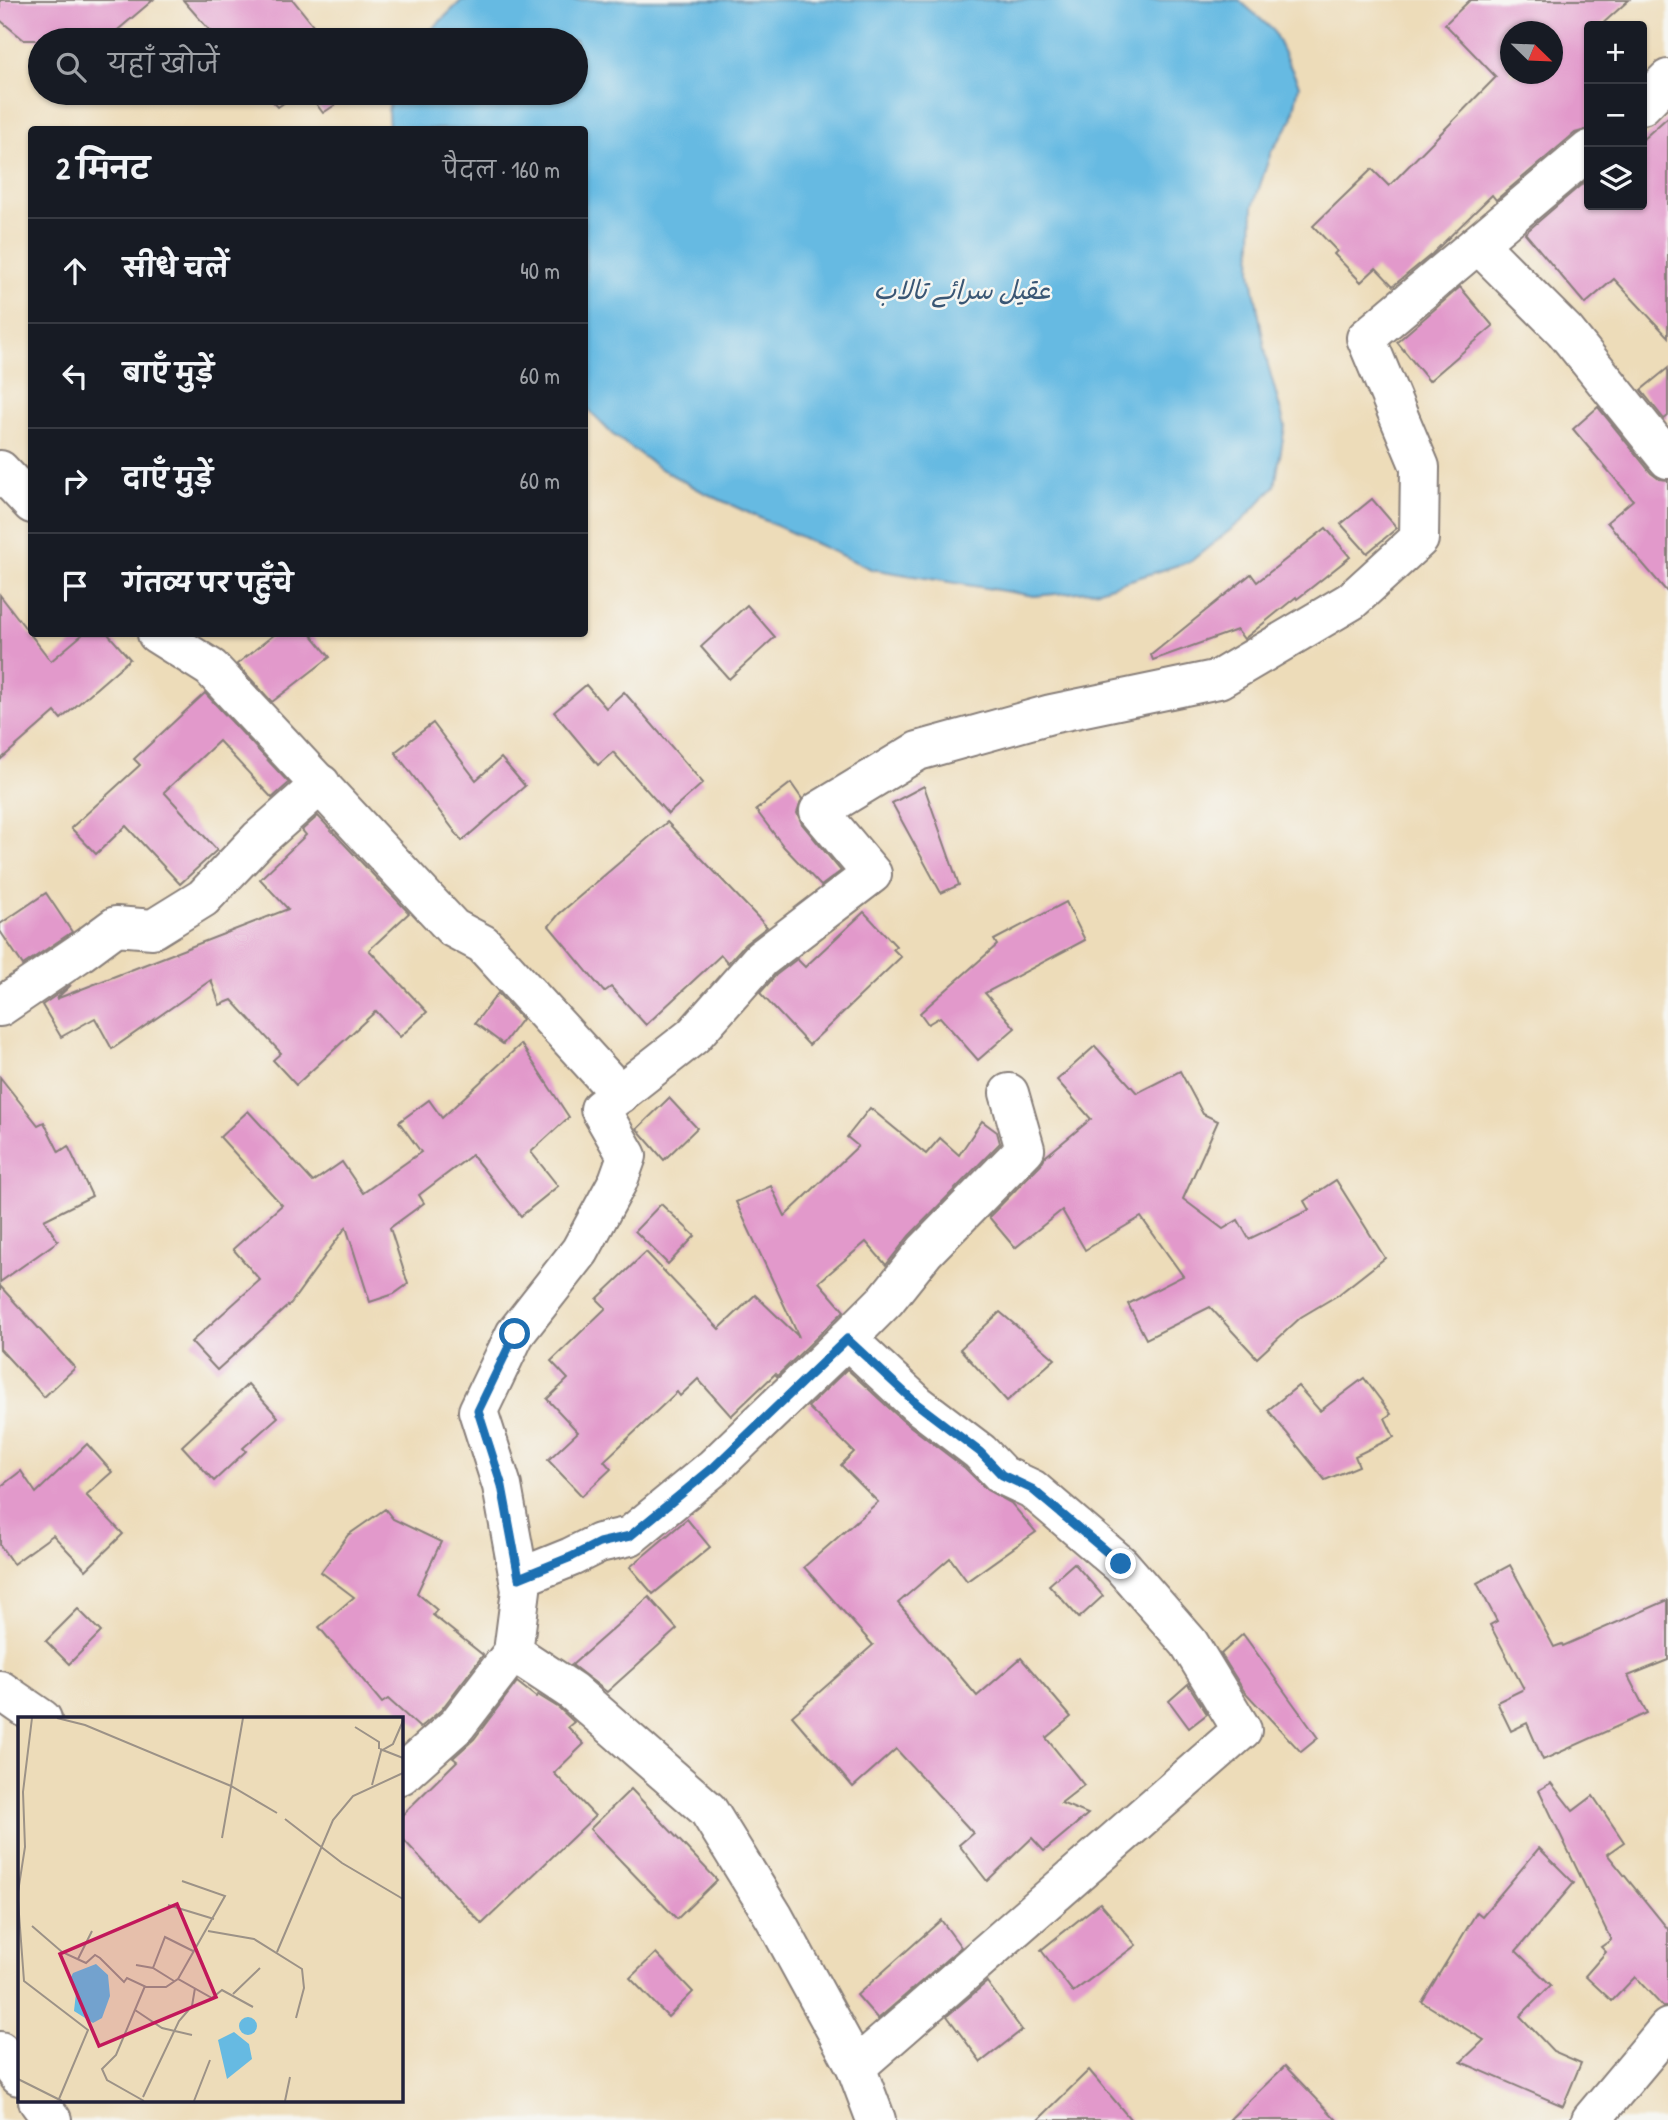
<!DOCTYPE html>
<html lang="hi">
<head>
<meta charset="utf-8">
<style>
	body { margin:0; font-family:"Patrick Hand","Playpen Sans Arabic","Playpen Sans Deva",sans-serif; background:#20242c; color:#f1f3f6 }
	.controls { position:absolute; right:21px; top:21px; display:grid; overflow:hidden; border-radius:7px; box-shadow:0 2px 5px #0004 }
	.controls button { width:63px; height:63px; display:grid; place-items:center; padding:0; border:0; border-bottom:2px solid #363941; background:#171b24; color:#f1f3f6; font:35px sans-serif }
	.compass { position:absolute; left:1500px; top:21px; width:63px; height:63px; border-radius:50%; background:#171b24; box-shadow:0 2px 5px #0004; rotate:113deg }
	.stop { position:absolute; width:21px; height:21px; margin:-16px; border:5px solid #1f6fb2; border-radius:50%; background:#fff }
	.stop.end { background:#1f6fb2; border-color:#fff; box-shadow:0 2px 7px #0008 }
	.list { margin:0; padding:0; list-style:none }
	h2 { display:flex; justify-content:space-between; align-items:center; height:91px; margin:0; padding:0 28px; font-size:30px }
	h2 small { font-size:23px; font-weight:400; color:#9ea1a6 }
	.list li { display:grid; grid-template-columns:46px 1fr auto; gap:21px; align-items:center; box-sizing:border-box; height:105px; padding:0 28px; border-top:2px solid #363941 }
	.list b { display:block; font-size:26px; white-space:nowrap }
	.list em { font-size:23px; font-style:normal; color:#9ea1a6 }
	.icon { flex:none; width:38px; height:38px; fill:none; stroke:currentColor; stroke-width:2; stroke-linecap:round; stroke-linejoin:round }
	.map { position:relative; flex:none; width:1668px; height:2120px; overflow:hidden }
	.search { position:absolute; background:#171b24; box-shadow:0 2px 5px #0004; left:28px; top:28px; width:560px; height:77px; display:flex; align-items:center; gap:18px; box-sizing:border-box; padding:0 24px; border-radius:38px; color:#9ea1a6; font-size:26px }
	.panel { position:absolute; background:#171b24; box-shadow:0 2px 5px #0004; left:28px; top:126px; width:560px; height:511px; border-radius:7px }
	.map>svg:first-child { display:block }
	.water { fill:#66bae2; stroke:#446e8e; stroke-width:2 }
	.building { fill:#e299cb; fill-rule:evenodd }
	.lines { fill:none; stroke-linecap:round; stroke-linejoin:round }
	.minor-casing { stroke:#887f7a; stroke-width:42 }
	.minor { stroke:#fff; stroke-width:38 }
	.route { stroke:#1f6fb2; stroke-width:9 }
	.labels { text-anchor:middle; stroke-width:5; stroke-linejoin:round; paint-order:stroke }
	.water-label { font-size:26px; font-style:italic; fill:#3a5775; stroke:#f6f6f2 }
	.inset-road { fill:none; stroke:#9c9287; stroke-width:2 }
	.view { fill:#c2185b; fill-opacity:0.15; stroke:#c2185b; stroke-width:3.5 }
	.inset-edge { fill:none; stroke:#22223b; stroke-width:3.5 }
</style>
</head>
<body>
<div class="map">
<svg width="1668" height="2120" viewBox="0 0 1668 2120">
	<rect width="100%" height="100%" fill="#f6f6f2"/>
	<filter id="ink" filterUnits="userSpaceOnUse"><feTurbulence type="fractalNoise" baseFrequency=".0143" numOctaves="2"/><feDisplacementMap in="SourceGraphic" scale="14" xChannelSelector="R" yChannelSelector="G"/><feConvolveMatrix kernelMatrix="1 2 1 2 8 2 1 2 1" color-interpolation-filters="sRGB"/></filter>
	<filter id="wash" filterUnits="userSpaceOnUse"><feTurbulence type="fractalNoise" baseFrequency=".00686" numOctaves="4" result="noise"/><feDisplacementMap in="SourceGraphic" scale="28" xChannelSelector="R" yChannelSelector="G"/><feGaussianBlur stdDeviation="1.57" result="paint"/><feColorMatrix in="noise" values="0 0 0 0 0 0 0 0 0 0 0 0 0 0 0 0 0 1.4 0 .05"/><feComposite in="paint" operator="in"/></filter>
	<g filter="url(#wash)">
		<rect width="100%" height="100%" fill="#eddcb9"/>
		<polygon class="water" points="462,0 1239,0 1273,30 1299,85 1292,120 1271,152 1253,207 1251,272 1268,365 1285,426 1275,486 1244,519 1191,561 1099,590 1034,596 871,569 703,492 659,468 612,434 585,406 584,130 389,129 388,112 391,93 576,93 576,40 421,40"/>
		<g id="blocks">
			<g class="building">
				<polygon points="0,0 153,0 106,40 24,40 0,20"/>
				<polygon points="183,0 293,0 325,40 218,40"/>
				<path d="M1470,0H1629L1600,26H1589V129L1575,133L1496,200L1492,195L1432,254L1393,286L1376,268L1361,282L1334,254L1337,251L1313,226L1372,169L1389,186L1496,77L1445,24ZM1510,32H1552V74H1510Z"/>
				<polygon points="265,93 298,93 278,107"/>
				<polygon points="308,93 353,93 323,113"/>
				<polygon points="1668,117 1668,337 1614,279 1585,304 1525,233 1589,178 1589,205 1642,205 1642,140"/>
				<polygon points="1460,287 1493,326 1429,381 1397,342"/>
				<polygon points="1668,368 1668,416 1664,419 1641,390"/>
				<polygon points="1598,407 1651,473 1659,479 1668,480 1668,593 1607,522 1633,500 1573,429"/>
				<polygon points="1372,499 1397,528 1367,553 1341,524"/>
				<polygon points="1326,528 1350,557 1297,599 1296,597 1244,639 1237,630 1153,660 1151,655 1251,574 1257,582"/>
				<polygon points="0,595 51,661 83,634 108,634 130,659 61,719 55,712 0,760"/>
				<polygon points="747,605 775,637 729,679 701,647"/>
				<polygon points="275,634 311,634 330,657 272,702 237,664"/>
				<polygon points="586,685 606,708 624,692 703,783 668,814 613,752 598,765 554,712"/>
				<polygon points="205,693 289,783 272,798 219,741 164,792 217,850 180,884 126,826 96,854 71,828 140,765 134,759"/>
				<polygon points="433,723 476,780 501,758 525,786 462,841 395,752"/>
				<polygon points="791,783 802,799 797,813 802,824 841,871 821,886 784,847 756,810"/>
				<polygon points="924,786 959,885 941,893 892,803"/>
				<polygon points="318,816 409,913 369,950 427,1012 400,1037 376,1011 296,1085 273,1060 281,1053 232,1000 220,1005 211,980 112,1049 95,1018 61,1037 42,1005 71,985 56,999 288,909 260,879 306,835 302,830"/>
				<polygon points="667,822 767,927 745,944 728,963 721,955 646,1025 611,987 604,992 549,926 559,914"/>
				<polygon points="46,893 72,932 23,965 0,931 0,924"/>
				<polygon points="1066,902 1085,940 985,993 1015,1028 978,1060 940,1017 928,1024 920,1013 997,945 994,940"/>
				<polygon points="864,912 896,946 893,949 901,957 809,1045 760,993 776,975 797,959 805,967"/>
				<polygon points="498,993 522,1019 503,1044 475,1023"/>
				<polygon points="521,1044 569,1117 531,1152 558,1186 521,1216 472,1155 419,1195 424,1203 390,1228 408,1284 394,1294 370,1302 346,1227 291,1303 217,1370 191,1342 260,1280 233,1249 282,1205 220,1137 248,1111 313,1182 342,1162 363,1193 421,1152 399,1122 429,1100 442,1118"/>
				<polygon points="1095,1046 1137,1093 1180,1071 1203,1114 1218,1121 1183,1199 1223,1229 1238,1220 1249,1239 1309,1210 1304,1201 1336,1180 1385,1258 1338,1295 1301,1317 1257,1358 1210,1307 1146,1339 1128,1304 1183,1276 1141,1217 1085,1250 1062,1210 1015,1248 989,1217 1041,1164 1045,1157 1091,1119 1057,1080"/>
				<polygon points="0,1077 38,1125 44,1122 59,1152 68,1146 92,1196 44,1220 58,1241 0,1282"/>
				<polygon points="669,1098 697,1128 664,1160 637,1129"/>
				<polygon points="870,1108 926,1154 940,1138 959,1155 982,1121 997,1132 1000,1143 909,1236 886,1265 866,1242 819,1282 844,1311 777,1376 775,1374 731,1416 698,1379 680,1396 677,1392 604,1461 611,1469 582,1496 548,1460 578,1432 547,1399 568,1379 551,1361 606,1308 597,1299 646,1252 719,1329 755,1295 799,1337 736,1202 771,1186 785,1216 858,1146 847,1137"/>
				<polygon points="661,1204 695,1236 668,1264 635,1231"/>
				<polygon points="0,1286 75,1368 44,1397 0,1349"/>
				<polygon points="1000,1312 1055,1359 1007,1401 960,1349"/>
				<polygon points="847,1369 902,1420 965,1468 987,1490 1011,1503 1036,1532 967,1581 950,1558 898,1603 977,1696 1021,1658 1071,1717 1046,1738 1084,1785 1061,1803 1088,1814 1044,1851 1032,1838 987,1881 959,1845 973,1833 896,1749 853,1787 792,1716 873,1645 804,1567 878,1502 841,1465 854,1452 808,1407"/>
				<polygon points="1364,1378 1391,1414 1385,1418 1394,1437 1355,1456 1359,1466 1325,1480 1268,1410 1298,1386 1320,1411"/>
				<polygon points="248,1384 278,1417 243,1448 246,1451 214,1481 182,1446"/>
				<polygon points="87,1444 112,1472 86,1495 123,1534 86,1570 53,1535 13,1564 0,1545 0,1487 21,1471 36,1493"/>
				<polygon points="385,1509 393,1519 441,1542 417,1593 437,1610 433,1615 483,1655 441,1710 420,1728 388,1699 382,1703 319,1627 354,1597 321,1572 348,1535"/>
				<polygon points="687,1519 710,1547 653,1594 630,1567"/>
				<polygon points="1074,1563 1103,1596 1079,1618 1049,1585"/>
				<polygon points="1510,1565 1554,1647 1562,1644 1563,1646 1668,1600 1668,1660 1628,1676 1647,1713 1543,1760 1527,1723 1511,1731 1497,1702 1524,1689 1490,1625 1497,1621 1477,1583"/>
				<polygon points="649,1597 677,1629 607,1692 572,1665"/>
				<polygon points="78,1609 101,1632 69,1664 46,1641"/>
				<polygon points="1243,1634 1318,1738 1301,1752 1244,1691 1221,1654"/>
				<polygon points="517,1682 536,1697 538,1695 559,1708 574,1722 568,1727 584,1744 554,1773 595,1816 482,1924 401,1837 401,1816 457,1761 453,1758 474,1739"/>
				<polygon points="1188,1684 1207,1714 1189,1728 1169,1701"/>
				<polygon points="1551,1783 1573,1811 1593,1796 1624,1842 1607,1854 1668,1929 1668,2007 1663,2007 1635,1977 1612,2001 1585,1976 1606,1952 1601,1947 1611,1940 1539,1790"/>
				<polygon points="631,1789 717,1880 677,1919 590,1829"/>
				<polygon points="1539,1848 1574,1883 1516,1951 1551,1985 1520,2016 1553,2051 1581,2063 1563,2106 1461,2062 1484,2040 1422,2002 1477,1912 1482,1916"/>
				<polygon points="1100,1903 1136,1945 1073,1992 1041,1950"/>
				<polygon points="941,1920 961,1947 878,2019 857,1995"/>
				<polygon points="656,1953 693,1992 668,2017 630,1978"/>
				<polygon points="987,1982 1022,2030 981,2062 947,2016"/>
				<polygon points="1285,2066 1337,2120 1229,2120"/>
				<polygon points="1089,2070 1131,2120 1038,2120"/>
			</g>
		</g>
	</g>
	<g filter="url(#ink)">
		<use href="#blocks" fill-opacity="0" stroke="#887f7a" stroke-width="2"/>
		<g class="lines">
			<defs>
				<g id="minor">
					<polyline points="1642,105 1668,79"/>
					<polyline points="1478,244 1565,331 1668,459"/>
					<polyline points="0,470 32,504"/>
					<polyline points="157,634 211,668 453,928 483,944 620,1094"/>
					<polyline points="0,1007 78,954 116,926 153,929 203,898 259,839 321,784"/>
					<polyline points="847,1339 917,1404 980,1452 1002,1475 1032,1489 1121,1565 1189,1643 1242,1730 856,2067"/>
					<polyline points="519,1578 571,1557 599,1543 630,1536 714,1467 847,1339 886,1300 925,1251 1025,1149 1009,1093"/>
					<polyline points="513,1652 572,1691 708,1810 774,1917 856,2067 876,2120"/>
					<polyline points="0,1690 42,1719"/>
					<polyline points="401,1775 457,1725 513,1652 521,1590 502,1486 478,1411 515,1334 580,1251 618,1181 627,1156 600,1109 693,1036 761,959 872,874 819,811 918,751 1051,714 1219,679 1351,601 1419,539 1420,467 1366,338 1589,150"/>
					<polyline points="0,2051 19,2076"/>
					<polyline points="38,2101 52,2120"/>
					<polyline points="1591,2120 1668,2028"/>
				</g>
			</defs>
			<use href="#minor" class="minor-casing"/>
			<use href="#minor" class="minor"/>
		</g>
	</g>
	<g class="lines" filter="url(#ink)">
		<polyline class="route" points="515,1334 478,1411 502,1486 519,1578 571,1557 599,1543 630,1536 714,1467 847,1339 917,1404 980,1452 1002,1475 1032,1489 1121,1564"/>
	</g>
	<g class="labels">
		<g class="water-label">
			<text x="962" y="299">عقیل سرائے تالاب</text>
		</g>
	</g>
	<g transform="translate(18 1717)">
		<rect width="385" height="385" fill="#eddcb9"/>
		<path d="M78,247L90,258L92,279L84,301L75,306L56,294L58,276L52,262L55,256ZM221 309a9 9 0 1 1 18 0a9 9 0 1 1-18 0ZM216,315L231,327L234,342L209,362L200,323Z" fill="#66bae2"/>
		<path class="inset-road" d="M39,1L67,8L213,69L259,96M337,10L361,25V32M362,32L385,41M354,68L363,34L375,27L385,4M267,102L324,146L385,182M204,121L225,1M0,175L7,130L5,75L14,1M0,184L6,264L70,313L41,382M150,188L196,202M14,209L44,235L68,246L77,238L82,241L106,265L109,261L128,270H148L160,262L194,281L204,273L235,290M190,214L236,222L284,252L286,271L278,301M259,235L315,103L335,79L385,56M60,242L74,214M118,248L135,251L156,264M135,251L147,220L175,234M160,262L207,179L164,164M215,277L242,251M117,293L144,311L174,318M0,362L44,384M125,380L161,304L174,289L177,271M126,384L89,363L84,352L98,338L127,269M176,384L192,343M267,384L272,360"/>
		<path class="view" d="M159,187L198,280L81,329L42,237Z"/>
		<rect width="385" height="385" class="inset-edge"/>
	</g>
</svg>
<div class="controls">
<button>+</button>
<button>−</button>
<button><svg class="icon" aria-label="layers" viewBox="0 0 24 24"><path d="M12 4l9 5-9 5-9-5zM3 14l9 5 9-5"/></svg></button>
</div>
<svg class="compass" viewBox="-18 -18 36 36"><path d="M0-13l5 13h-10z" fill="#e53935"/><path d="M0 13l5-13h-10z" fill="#9ea1a6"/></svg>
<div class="stop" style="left:515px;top:1334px"></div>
<div class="stop end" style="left:1121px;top:1564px"></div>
<div class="search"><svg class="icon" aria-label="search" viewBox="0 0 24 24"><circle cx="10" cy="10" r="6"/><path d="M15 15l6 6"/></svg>यहाँ खोजें</div>
<section class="panel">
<h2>2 मिनट<small>पैदल · 160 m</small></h2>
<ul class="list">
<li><svg class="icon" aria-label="ahead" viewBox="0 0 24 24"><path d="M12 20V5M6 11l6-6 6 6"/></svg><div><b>सीधे चलें</b></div><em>40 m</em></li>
<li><svg class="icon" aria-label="left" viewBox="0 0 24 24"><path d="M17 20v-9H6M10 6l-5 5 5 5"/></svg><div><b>बाएँ मुड़ें</b></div><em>60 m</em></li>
<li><svg class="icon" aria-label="right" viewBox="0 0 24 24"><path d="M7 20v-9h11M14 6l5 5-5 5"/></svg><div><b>दाएँ मुड़ें</b></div><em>60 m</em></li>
<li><svg class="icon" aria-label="arrive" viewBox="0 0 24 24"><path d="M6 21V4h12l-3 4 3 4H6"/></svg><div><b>गंतव्य पर पहुँचे</b></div></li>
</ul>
</section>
</div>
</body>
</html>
